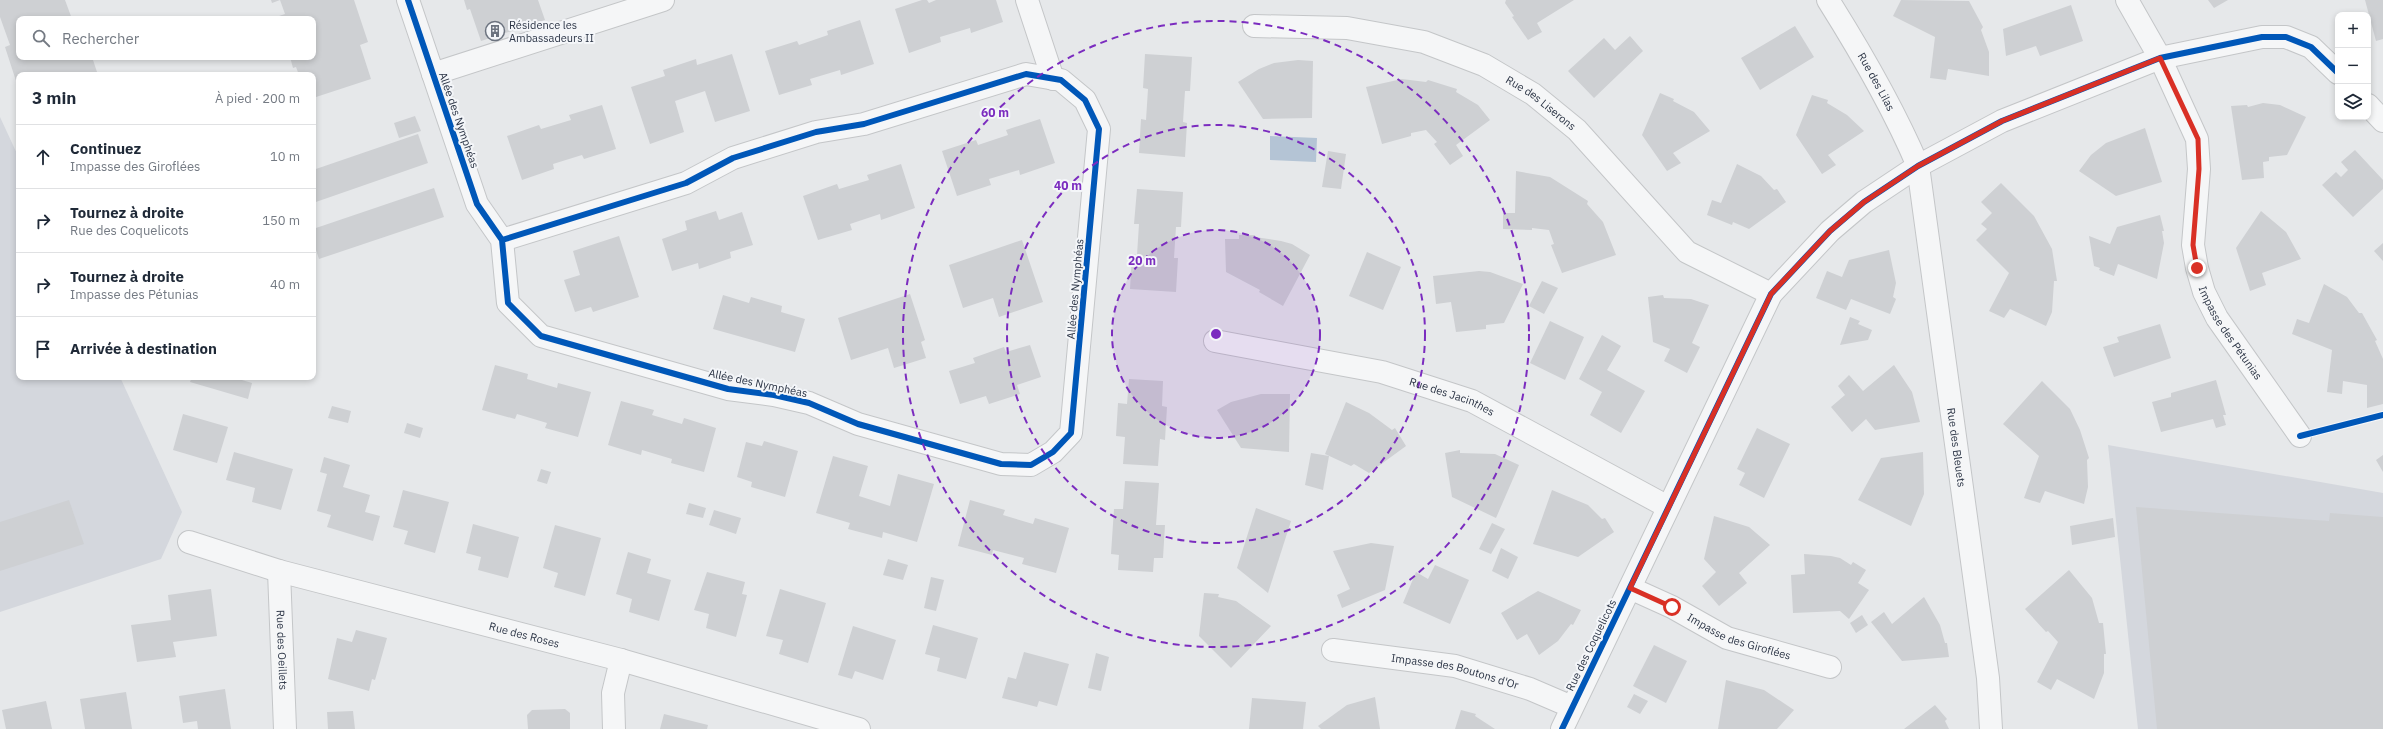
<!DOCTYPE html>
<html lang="fr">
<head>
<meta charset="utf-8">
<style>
	body { margin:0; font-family:"IBM Plex Sans",sans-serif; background:#f6f6f7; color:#1f2937 }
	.controls { position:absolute; right:12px; top:12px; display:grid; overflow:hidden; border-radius:8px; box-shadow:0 2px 6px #0003 }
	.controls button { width:36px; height:36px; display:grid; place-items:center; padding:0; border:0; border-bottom:1px solid #e0e1e3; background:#fff; color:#1f2937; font:20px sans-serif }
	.stop { position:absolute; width:12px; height:12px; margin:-9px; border:3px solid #d93025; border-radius:50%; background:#fff }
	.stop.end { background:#d93025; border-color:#fff; box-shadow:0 1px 4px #0008 }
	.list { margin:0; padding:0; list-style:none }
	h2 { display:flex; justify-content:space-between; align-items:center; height:52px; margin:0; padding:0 16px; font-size:17px }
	h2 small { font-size:13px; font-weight:400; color:#747a83 }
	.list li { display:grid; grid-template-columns:26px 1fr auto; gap:12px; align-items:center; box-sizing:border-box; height:64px; padding:0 16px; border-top:1px solid #e0e1e3 }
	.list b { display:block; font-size:15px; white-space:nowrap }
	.list p { margin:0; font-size:13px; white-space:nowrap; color:#747a83 }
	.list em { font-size:13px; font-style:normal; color:#747a83 }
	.icon { flex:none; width:22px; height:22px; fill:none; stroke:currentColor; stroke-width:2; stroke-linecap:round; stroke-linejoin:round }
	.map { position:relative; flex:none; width:2383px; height:729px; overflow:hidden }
	.search { position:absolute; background:#fff; box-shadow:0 2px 6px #0003; left:16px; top:16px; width:300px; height:44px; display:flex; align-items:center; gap:10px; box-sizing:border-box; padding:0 14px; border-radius:8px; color:#747a83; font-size:15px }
	.panel { position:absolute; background:#fff; box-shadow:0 2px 6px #0003; left:16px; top:72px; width:300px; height:308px; border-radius:8px }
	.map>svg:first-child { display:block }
	.built { fill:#d4d7dd }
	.water { fill:#b4c4d5 }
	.building { fill:#ced0d3 }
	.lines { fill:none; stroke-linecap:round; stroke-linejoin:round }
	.minor-casing { stroke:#c4c6c8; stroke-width:24 }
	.minor { stroke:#f5f6f7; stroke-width:22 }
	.cycleway-casing { stroke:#f4f6f9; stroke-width:8 }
	.cycleway { stroke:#0057b8; stroke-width:6 }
	.route { stroke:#d93025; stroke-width:5 }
	.ring { fill:none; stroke:#7b2cbf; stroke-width:2; stroke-dasharray:7 5 }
	.labels { text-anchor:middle; stroke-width:4; stroke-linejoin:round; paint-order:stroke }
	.poi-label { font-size:11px; fill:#2b3445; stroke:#f4f6f9; text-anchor:start }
	.street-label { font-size:11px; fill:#2b3445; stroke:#f4f6f9 }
	.centre { fill:#7b2cbf; stroke:#f4f6f9; stroke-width:2 }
	.ring-label { font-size:12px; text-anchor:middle; font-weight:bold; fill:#7b2cbf; stroke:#f4f6f9; stroke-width:4; stroke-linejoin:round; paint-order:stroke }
</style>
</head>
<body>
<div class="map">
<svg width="2383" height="729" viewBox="0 0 2383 729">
	<rect width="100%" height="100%" fill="#e6e8ea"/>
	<g class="built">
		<polygon points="0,117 19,158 19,377 120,377 182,512 161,559 0,612"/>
		<polygon points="2108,445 2383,493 2383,729 2138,729"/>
	</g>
	<polygon class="water" points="1270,136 1317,138 1316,162 1270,160"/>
	<g class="building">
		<polygon points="0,0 65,0 72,19 19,19 19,57 92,57 98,75 19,75 17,84 5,47 10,45 0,17"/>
		<polygon points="271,0 354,0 368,42 360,45 371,79 313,98 313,75 299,75 296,67 293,68 290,57 313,57 313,19 277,19 276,17 285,14 280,0 272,3"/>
		<polygon points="464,0 538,0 545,20 481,41 470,9 467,10"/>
		<polygon points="922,0 927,0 929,3 936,0 996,0 1003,22 971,33 970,28 940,37 941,42 909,53 895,9"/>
		<polygon points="1506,0 1574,0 1537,23 1542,32 1528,40 1512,17 1514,16 1505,3"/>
		<polygon points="1901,0 1969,1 1983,27 1981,30 1989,52 1989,76 1948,69 1946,80 1930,78 1935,37 1893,16"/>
		<polygon points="2208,0 2228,0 2214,8"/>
		<polygon points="2365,0 2383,0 2383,39 2376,41"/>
		<polygon points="2071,5 2083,41 2040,56 2036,46 2006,56 2003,29"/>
		<polygon points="860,20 874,64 841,75 840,70 810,79 812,85 779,95 765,51 797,41 799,45 828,35 827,31"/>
		<polygon points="1795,26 1814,57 1760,90 1741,58"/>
		<polygon points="1630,36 1643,51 1594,98 1568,71 1604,38 1615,50"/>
		<polygon points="732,54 750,111 715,122 705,91 675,101 684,132 650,144 631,87 665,76 663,70 696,59 697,65"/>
		<polygon points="1145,54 1192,57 1190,91 1185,91 1183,122 1187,123 1185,157 1139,153 1141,119 1146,120 1148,89 1143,88"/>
		<polygon points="1298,60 1313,61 1312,118 1263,119 1238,82 1259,69 1274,63"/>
		<polygon points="1402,79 1426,82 1428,80 1457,89 1456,92 1478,105 1490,120 1456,145 1463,156 1450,165 1434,144 1437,142 1426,130 1411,133 1411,136 1382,144 1366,87"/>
		<polygon points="1660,93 1674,99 1673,101 1694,112 1710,131 1673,153 1681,163 1667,171 1642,135"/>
		<polygon points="1812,95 1828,100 1827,103 1847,115 1864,131 1828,155 1836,165 1822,174 1796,135"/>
		<polygon points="2263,103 2280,105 2306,117 2287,155 2269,157 2269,161 2263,162 2264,178 2242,180 2231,106 2247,105 2248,107"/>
		<polygon points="602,105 616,149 584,159 582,155 553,164 554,169 522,180 507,136 539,125 541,129 571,120 569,115"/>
		<polygon points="415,116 421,131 399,138 394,123"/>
		<polygon points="1040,119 1055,163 1020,175 1019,170 989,179 991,185 957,196 942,151 976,140 978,145 1008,135 1006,130"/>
		<polygon points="2145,128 2162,182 2116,196 2079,171 2091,155 2106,143"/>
		<polygon points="418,134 428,163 313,203 313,170"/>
		<polygon points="2355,150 2383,180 2383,189 2353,217 2322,185 2336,172 2341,177 2348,170 2341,162"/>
		<polygon points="1328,151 1346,154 1341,189 1322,187"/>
		<polygon points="901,164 915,208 881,220 880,214 850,224 852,230 818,240 803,196 837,184 839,189 869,180 867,175"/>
		<polygon points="1737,164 1761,176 1774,190 1777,189 1786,202 1749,229 1733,222 1732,225 1707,215 1712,200 1721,203"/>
		<polygon points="1516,171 1550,177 1588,201 1587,204 1603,222 1616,255 1562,273 1551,245 1554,244 1549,230 1532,228 1532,230 1503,229 1503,213 1515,213"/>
		<polygon points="2001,183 2034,216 2052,249 2057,281 2054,281 2052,312 2046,326 2010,309 2004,318 1989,311 2009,273 1976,240 1987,229 1981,224 1992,213 1981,202"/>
		<polygon points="434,188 444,217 319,259 313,241 313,229"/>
		<polygon points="1137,189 1183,192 1181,227 1176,227 1174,258 1178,258 1176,292 1130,289 1132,254 1137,255 1139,224 1134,224"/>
		<polygon points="716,211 719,220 742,212 753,245 730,252 731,258 699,269 698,263 672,271 662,239 687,230 685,221"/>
		<polygon points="2261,211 2286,232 2301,259 2262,273 2266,285 2250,291 2236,248"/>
		<polygon points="2160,215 2164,231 2162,231 2164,243 2157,279 2118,264 2114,276 2099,270 2100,268 2094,266 2089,236 2110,244 2117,227"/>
		<polygon points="1239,235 1255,235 1255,237 1281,241 1292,244 1310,255 1283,306 1259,292 1260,290 1226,272 1225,239 1239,239"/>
		<polygon points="619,236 639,297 593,312 591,307 575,312 564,280 580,275 573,251"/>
		<polygon points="1022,240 1043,302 999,317 993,298 963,308 949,265"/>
		<polygon points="2383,243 2383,261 2374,251"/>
		<polygon points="1889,250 1896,283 1893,297 1896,299 1890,314 1851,299 1846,310 1816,298 1827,271 1842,277 1849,260"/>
		<polygon points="1367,252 1401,267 1383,310 1349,296"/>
		<polygon points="1479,271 1490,272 1523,284 1504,323 1486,325 1486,329 1456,332 1451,302 1436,304 1433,276"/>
		<polygon points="1542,281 1558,288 1544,314 1529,306"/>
		<polygon points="2324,284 2347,297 2359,313 2362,313 2377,340 2375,341 2383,359 2383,404 2367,408 2367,385 2343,381 2342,394 2327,392 2332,350 2292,334 2297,319 2309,323"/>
		<polygon points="910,294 925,340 921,342 926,358 894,368 888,348 851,360 838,318"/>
		<polygon points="723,295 749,303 751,297 782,306 781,312 805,319 795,352 713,329"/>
		<polygon points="1663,295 1664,298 1691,299 1709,305 1692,343 1700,347 1687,373 1664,361 1670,349 1653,342 1648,297"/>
		<polygon points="1850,317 1860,321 1858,324 1872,330 1868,340 1840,345"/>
		<polygon points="1550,321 1584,337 1565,380 1530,363"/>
		<polygon points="2160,324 2171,358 2114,377 2103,347 2119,342 2117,337"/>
		<polygon points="1602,335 1621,346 1607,370 1645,391 1621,433 1590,415 1602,392 1579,379"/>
		<polygon points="1030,345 1041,377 1017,385 1020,394 989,404 986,396 960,404 949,371 975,363 973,358 1004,347 1006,352"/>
		<polygon points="495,365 528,374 527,379 557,388 558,383 591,392 578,437 545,428 547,423 517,414 515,419 482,410"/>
		<polygon points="1894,365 1912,392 1920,422 1875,430 1866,419 1852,432 1831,407 1845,395 1838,386 1849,375 1863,391"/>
		<polygon points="192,377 232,377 252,383 248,399 190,382"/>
		<polygon points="1129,379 1163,381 1162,406 1167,407 1165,440 1160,439 1158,466 1123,464 1125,437 1116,436 1118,403 1127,404"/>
		<polygon points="2216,380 2226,415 2223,415 2226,425 2216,428 2213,419 2161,432 2152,402 2171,397 2171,393"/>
		<polygon points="2042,381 2070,409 2080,430 2089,458 2087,460 2088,487 2084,504 2045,491 2040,503 2024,498 2039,456 2003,424"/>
		<polygon points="1261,394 1290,394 1289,452 1241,448 1217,410 1231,402"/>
		<polygon points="621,401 654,410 652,415 682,424 684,418 716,428 704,472 671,463 672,459 642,450 641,455 608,445"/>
		<polygon points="1346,402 1369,413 1392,430 1395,428 1406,446 1369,473 1354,464 1351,466 1325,454"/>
		<polygon points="332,406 351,411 348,423 328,418"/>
		<polygon points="183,414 228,427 217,463 173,450"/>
		<polygon points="407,423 423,428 420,438 404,433"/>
		<polygon points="1757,428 1790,444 1764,498 1739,485 1745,473 1737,469"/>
		<polygon points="764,441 798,451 785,497 751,487 752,482 737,477 746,442 762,446"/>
		<polygon points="1460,450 1460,453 1495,454 1519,465 1496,518 1452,497 1445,453"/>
		<polygon points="234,452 293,469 281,510 252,502 255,488 226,480"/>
		<polygon points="1923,452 1924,494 1911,526 1858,500 1881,458"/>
		<polygon points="1311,453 1329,456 1323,490 1305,485"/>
		<polygon points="2383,455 2383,472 2376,460"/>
		<polygon points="833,456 868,466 859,496 890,506 898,474 934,484 917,542 883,532 882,538 848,529 850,523 816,513"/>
		<polygon points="324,457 350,465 343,487 370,495 365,512 380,516 373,541 327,527 331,515 317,511 327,474 320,472"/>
		<polygon points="541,469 551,472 547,484 537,481"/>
		<polygon points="1125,481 1159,483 1156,525 1165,525 1163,558 1154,558 1153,572 1118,570 1119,555 1111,554 1114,509 1123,509"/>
		<polygon points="403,490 449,502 435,553 404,544 408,531 393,527"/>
		<polygon points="1552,490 1588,505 1602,519 1605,518 1614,532 1578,557 1533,544"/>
		<polygon points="69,500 84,544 0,571 0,522"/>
		<polygon points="970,500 1005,510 1003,515 1033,524 1035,518 1069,528 1056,573 1022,564 1024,558 993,550 992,555 958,546"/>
		<polygon points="689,503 706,508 703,518 686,514"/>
		<polygon points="2136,507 2329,521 2330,513 2383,517 2383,729 2157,729"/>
		<polygon points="1256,508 1291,521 1268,593 1237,568"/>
		<polygon points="714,510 741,518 736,534 709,525"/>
		<polygon points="1714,516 1749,527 1770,545 1739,573 1747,583 1719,606 1702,586 1716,572 1704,559"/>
		<polygon points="2113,518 2115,537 2072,545 2070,526"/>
		<polygon points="1492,523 1505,529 1491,554 1479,549"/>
		<polygon points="473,524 519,537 508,578 478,570 481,557 466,553"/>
		<polygon points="555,525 601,538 585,596 554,587 558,573 543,568"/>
		<polygon points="1371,543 1394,546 1385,590 1342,608 1337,595 1350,589 1333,551"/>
		<polygon points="1501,548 1518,557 1508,579 1492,571"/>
		<polygon points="628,552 651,559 647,573 671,580 659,621 629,612 632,599 616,594"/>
		<polygon points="1804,554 1831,556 1840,558 1851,565 1853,562 1866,570 1858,583 1869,590 1849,619 1840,611 1793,613 1791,575 1805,574"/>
		<polygon points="888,559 908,565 903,580 883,575"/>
		<polygon points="1435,565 1469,580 1450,624 1403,603 1416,572 1428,579"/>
		<polygon points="2069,570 2092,598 2099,623 2103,623 2106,654 2104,654 2104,673 2094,699 2057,679 2051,690 2037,682 2058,642 2048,631 2046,632 2025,609"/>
		<polygon points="707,572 745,582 742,594 747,595 736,637 706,628 709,614 694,610"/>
		<polygon points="931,577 944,580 936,611 924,608"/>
		<polygon points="211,589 217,636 173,642 176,657 137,662 131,625 171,620 168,595"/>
		<polygon points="780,589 826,603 808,663 779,654 783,640 766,636"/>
		<polygon points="1538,591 1581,610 1573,625 1571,624 1558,641 1539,655 1527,634 1517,640 1501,613"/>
		<polygon points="1204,593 1219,594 1218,597 1236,601 1271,626 1231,668 1199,636"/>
		<polygon points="1924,597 1940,625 1945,643 1947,643 1949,657 1902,661 1871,622 1884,612 1892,624"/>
		<polygon points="1862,615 1868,625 1856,633 1850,623"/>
		<polygon points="933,625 978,638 966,679 937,671 940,658 925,654"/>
		<polygon points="853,626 896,640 883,680 855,671 852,679 838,675"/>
		<polygon points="356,630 387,638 375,680 372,679 369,691 328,679 337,638 352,642"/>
		<polygon points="1654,645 1687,661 1666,703 1633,686"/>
		<polygon points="1024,652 1069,664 1057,706 1039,701 1037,707 1002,698 1008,677 1016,679"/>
		<polygon points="1096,653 1109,657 1101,691 1088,688"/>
		<polygon points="1726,680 1764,690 1794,710 1777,729 1718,729"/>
		<polygon points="225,689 231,729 198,729 197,721 183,723 179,696"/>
		<polygon points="126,692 132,729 85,729 80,699"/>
		<polygon points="1634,694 1648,701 1640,714 1627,707"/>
		<polygon points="1375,697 1380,729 1321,729 1318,726 1347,705"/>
		<polygon points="1252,698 1306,702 1303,729 1249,729"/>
		<polygon points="46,701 52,729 6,729 2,710"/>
		<polygon points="1935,705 1947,719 1945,721 1949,729 1904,729"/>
		<polygon points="565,709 570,713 570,729 528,729 527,715 532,710"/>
		<polygon points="1461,710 1476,714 1475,716 1495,729 1455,729"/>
		<polygon points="353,711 355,729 328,729 327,712"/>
		<polygon points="664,714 708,725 707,729 660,729"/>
	</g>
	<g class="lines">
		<defs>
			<g id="minor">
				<polyline points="408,0 477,204 502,240 508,303 541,336 728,389 774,395 809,403 858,424 1001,464 1031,465 1053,452 1071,433 1099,129 1085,100 1061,80 1026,74 864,124 816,132 733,158 686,183 502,240"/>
				<polyline points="1027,0 1053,79"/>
				<path id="s1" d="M1828,0C1862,54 1893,107 1918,166L1988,678L1991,729"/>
				<path id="s2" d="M2127,0L2160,58L2197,139L2199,169L2193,245L2197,268L2204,292L2217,318L2300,436"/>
				<path id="s3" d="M1254,26L1347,28L1424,42L1484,65L1533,94L1577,130L1687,252L1771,294"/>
				<polyline points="433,74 663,0"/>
				<polyline points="2368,105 2383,121"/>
				<path id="s4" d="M1215,341L1382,372L1472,401L1668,507"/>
				<path id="s5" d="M189,542L279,571L621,660L859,729"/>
				<path id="s6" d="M279,571L285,729"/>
				<path id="s7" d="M1630,588L1672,607L1727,638L1830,667"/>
				<path id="s8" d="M1333,650L1455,666L1530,689L1572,707"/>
				<polyline points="614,729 613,693 621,660"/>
				<polyline points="1562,729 1771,294 1830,231 1864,202 1918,166 2002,121 2160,58 2262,37 2286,37 2311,47 2338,73"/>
			</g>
		</defs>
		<use href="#minor" class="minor-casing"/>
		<use href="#minor" class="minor"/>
		<defs>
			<g id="cycleway">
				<polyline points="408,0 477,204 502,240 508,303 541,336 728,389 774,395 809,403 858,424 1001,464 1031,465 1053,452 1071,433 1099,129 1085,100 1061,80 1026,74 864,124 816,132 733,158 686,183 502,240"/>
				<polyline points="2300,436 2383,415"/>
				<polyline points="1562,729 1771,294 1830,231 1864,202 1918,166 2002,121 2160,58 2262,37 2286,37 2311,47 2338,73"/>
			</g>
		</defs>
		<use href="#cycleway" class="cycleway-casing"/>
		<use href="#cycleway" class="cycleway"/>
	</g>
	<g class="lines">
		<polyline class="route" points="1672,607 1630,588 1771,294 1830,231 1864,202 1918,166 2002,121 2160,58 2198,139 2199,169 2193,245 2197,268"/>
	</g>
	<circle cx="1216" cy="334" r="104" fill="#7b2cbf" fill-opacity=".12"/>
	<g class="ring">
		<circle cx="1216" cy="334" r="104"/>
		<circle cx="1216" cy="334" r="209"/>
		<circle cx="1216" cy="334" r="313"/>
	</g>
	<defs>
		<symbol id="building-ring" viewBox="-11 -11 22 22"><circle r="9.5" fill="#f4f6f9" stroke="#6c737f" stroke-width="1.5"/><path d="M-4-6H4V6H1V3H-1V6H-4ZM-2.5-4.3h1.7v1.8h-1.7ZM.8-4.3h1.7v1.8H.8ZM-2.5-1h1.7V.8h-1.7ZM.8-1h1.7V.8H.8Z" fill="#6c737f"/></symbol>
	</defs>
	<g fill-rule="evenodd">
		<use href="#building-ring" x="484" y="20" width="22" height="22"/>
	</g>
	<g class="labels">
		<g class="poi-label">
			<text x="509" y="29">Résidence les<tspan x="509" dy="13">Ambassadeurs II</tspan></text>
		</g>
		<g class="street-label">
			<text dy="4" stroke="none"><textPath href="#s1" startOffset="95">Rue des Lilas</textPath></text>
			<text dy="4" stroke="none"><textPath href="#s3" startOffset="304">Rue des Liserons</textPath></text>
			<text transform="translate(459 120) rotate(71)" y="4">Allée des Nymphéas</text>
			<text transform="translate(1075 289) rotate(-85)" y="4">Allée des Nymphéas</text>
			<text dy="4" stroke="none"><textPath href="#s2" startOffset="359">Impasse des Pétunias</textPath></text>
			<text transform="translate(758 383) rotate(12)" y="4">Allée des Nymphéas</text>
			<text dy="4" stroke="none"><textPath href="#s4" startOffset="244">Rue des Jacinthes</textPath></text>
			<text dy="4" stroke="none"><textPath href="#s1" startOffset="473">Rue des Bleuets</textPath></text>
			<text dy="4" stroke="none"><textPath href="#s5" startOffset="348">Rue des Roses</textPath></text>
			<text dy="4" stroke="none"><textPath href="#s7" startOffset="120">Impasse des Giroflées</textPath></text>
			<text transform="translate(1591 645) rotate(-64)" y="4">Rue des Coquelicots</text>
			<text dy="4" stroke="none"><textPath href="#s6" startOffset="79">Rue des Oeillets</textPath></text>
			<text dy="4" stroke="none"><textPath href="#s8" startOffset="124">Impasse des Boutons d'Or</textPath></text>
		</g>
	</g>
	<circle cx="1216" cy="334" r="6" class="centre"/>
	<g class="ring-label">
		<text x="995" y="117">60 m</text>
		<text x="1068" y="190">40 m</text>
		<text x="1142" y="265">20 m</text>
	</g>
</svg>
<div class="controls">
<button>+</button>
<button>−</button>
<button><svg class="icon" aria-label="layers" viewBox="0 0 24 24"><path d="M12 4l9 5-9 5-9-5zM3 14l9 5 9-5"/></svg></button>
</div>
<div class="stop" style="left:1672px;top:607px"></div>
<div class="stop end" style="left:2197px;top:268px"></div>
<div class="search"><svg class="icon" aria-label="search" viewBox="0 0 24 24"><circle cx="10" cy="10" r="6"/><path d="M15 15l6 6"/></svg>Rechercher</div>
<section class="panel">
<h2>3 min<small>À pied · 200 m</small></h2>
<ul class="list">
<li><svg class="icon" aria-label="ahead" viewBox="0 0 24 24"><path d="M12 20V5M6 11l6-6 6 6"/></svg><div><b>Continuez</b><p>Impasse des Giroflées</p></div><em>10 m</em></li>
<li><svg class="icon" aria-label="right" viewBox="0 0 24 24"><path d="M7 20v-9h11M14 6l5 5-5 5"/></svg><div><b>Tournez à droite</b><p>Rue des Coquelicots</p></div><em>150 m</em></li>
<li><svg class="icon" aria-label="right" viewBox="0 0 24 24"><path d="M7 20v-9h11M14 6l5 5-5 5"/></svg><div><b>Tournez à droite</b><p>Impasse des Pétunias</p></div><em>40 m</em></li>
<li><svg class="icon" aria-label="arrive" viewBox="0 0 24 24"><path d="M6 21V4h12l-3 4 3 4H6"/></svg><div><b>Arrivée à destination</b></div></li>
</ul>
</section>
</div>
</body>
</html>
